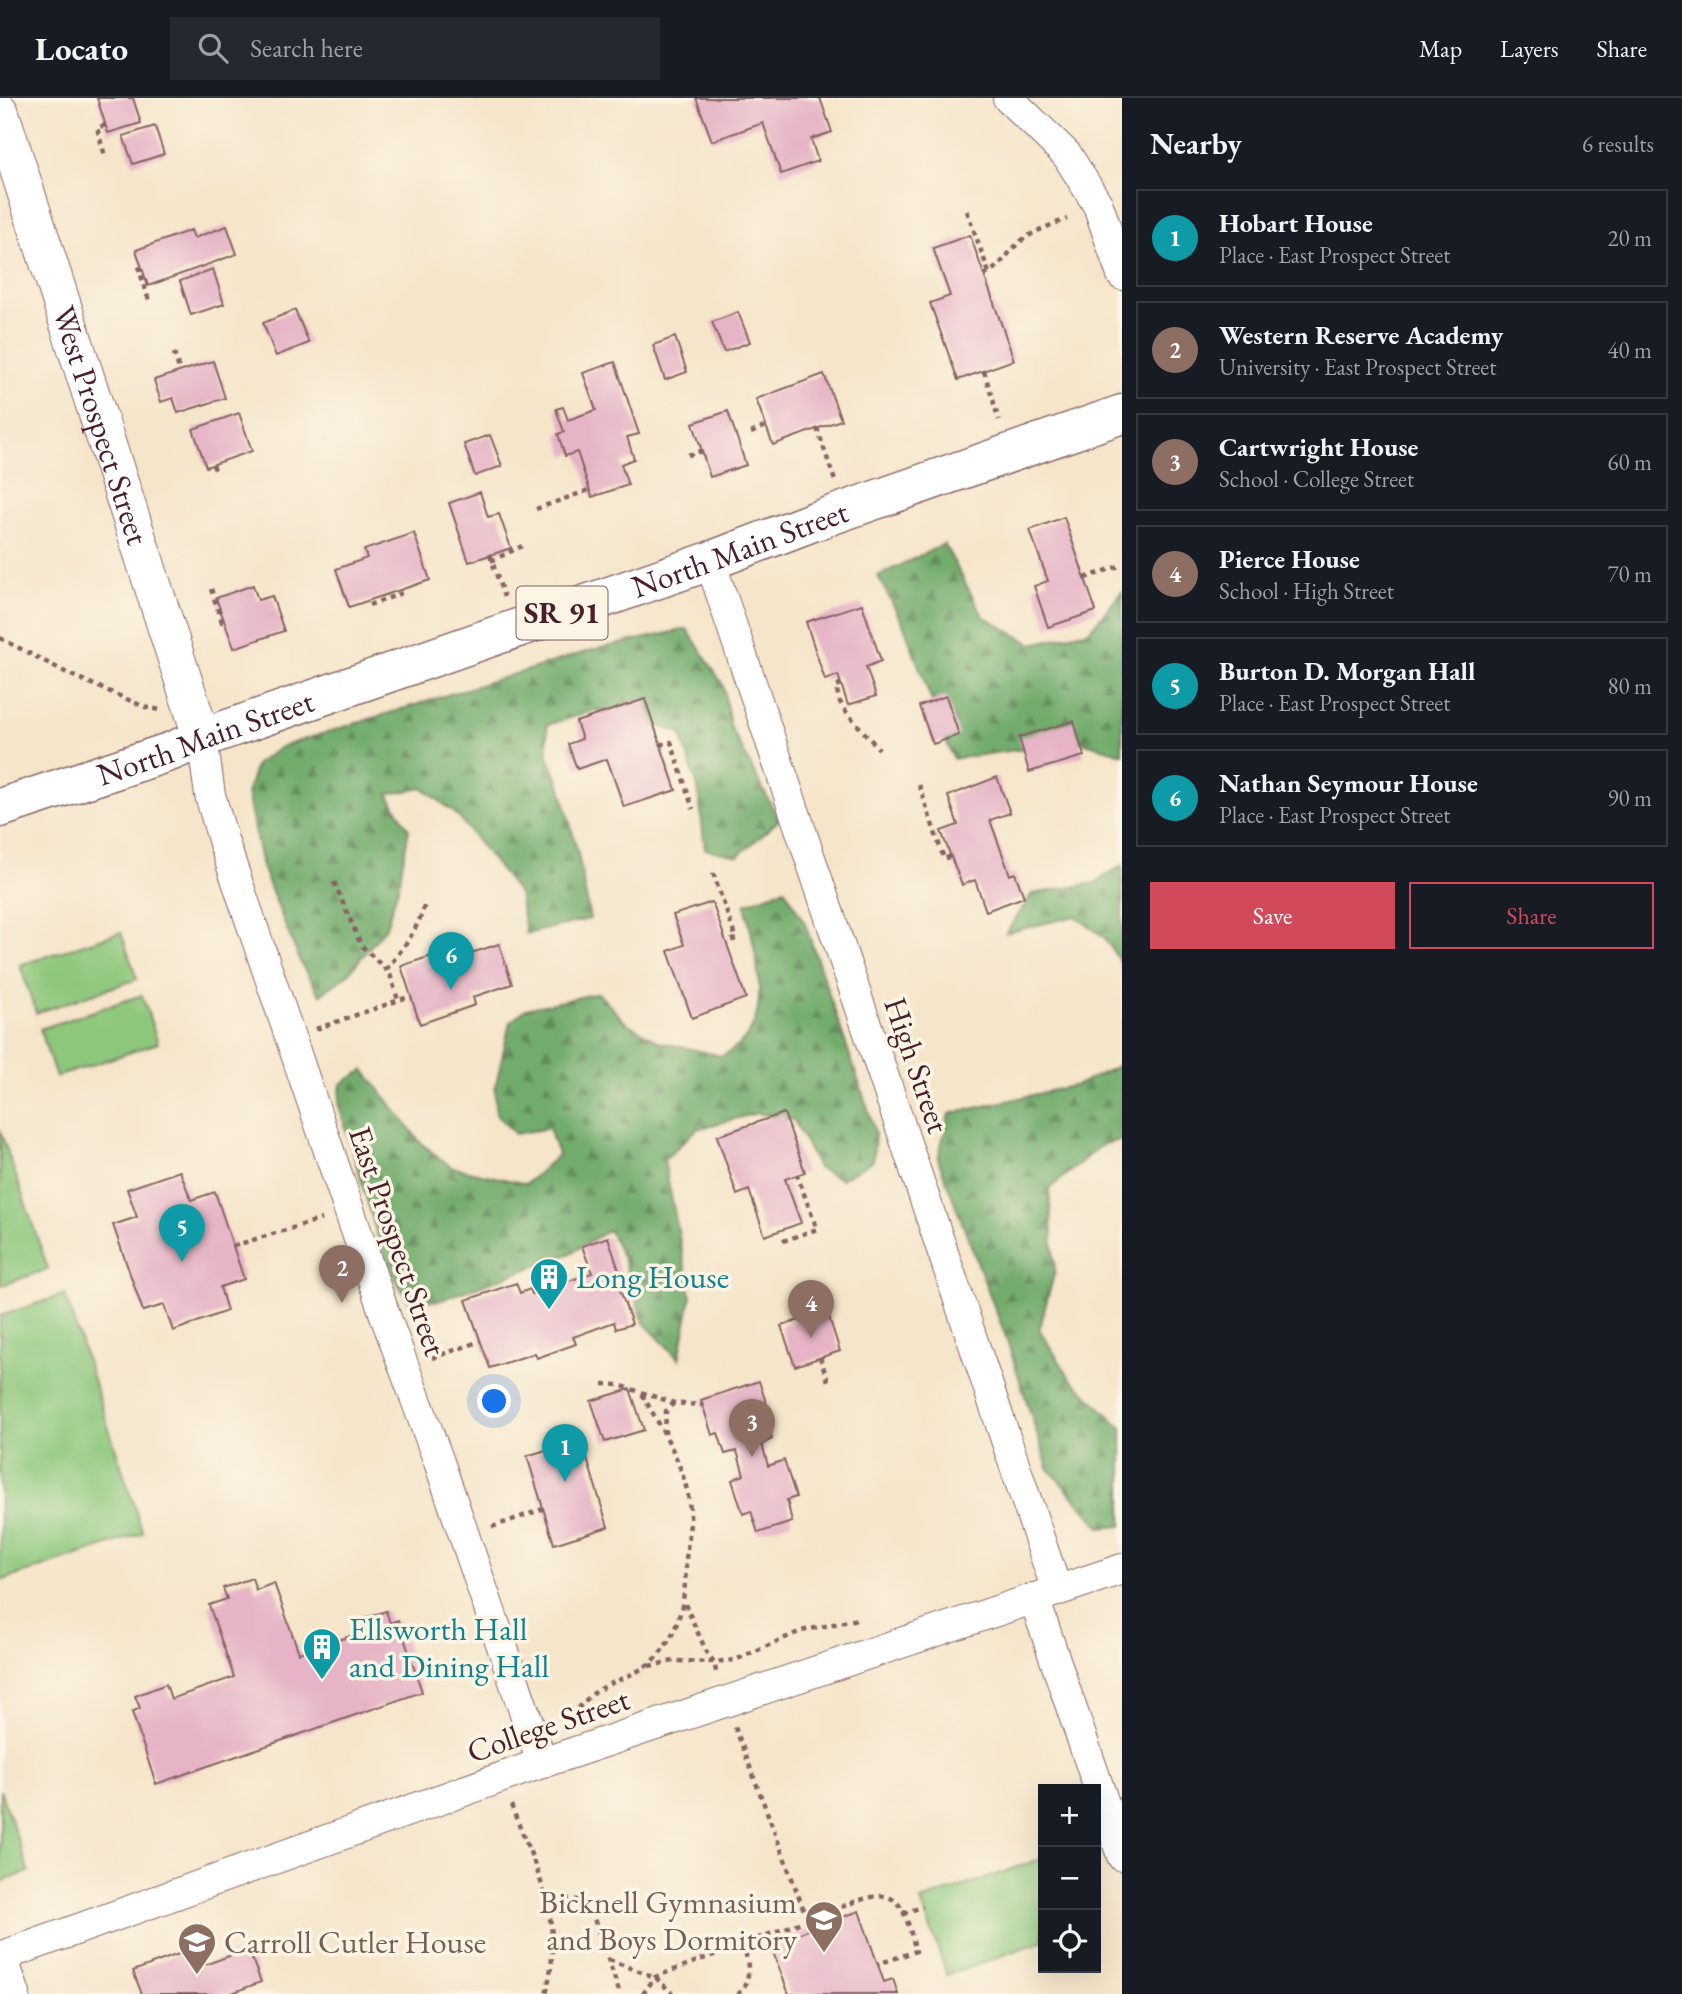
<!DOCTYPE html>
<html lang="en">
<head>
<meta charset="utf-8">
<style>
	body { margin:0; font-family:"EB Garamond",serif; background:#242831; color:#f1f3f6 }
	.controls { position:absolute; right:21px; bottom:21px; display:grid; overflow:hidden; border-radius:0px; box-shadow:0 7px 28px #0002 }
	.controls button { width:63px; height:63px; display:grid; place-items:center; padding:0; border:0; border-bottom:2px solid #363941; background:#171b24; color:#f1f3f6; font:35px sans-serif }
	.you { position:absolute; left:495px; top:1304px; width:24px; height:24px; margin:-18px; border:5px solid #fff; border-radius:50%; background:#1a73e8; box-shadow:0 0 0 10px #1a73e833 }
	.badge { display:grid; place-items:center; width:46px; height:46px; border-radius:50%; background:#d1495b; color:#fff; font-size:23px; font-weight:700 }
	.pin { position:absolute; translate:-50% -58px; filter:drop-shadow(0 2px 4px #0008) }
	.pin::after { content:''; position:absolute; top:37px; width:24px; height:21px; background:inherit; clip-path:polygon(0 0,100% 0,50% 100%) }
	.list { margin:0; padding:0; list-style:none }
	h2 { display:flex; justify-content:space-between; align-items:center; height:91px; margin:0; padding:0 28px; font-size:30px }
	h2 small { font-size:23px; font-weight:400; color:#9ea1a6 }
	.list li { display:grid; grid-template-columns:46px 1fr auto; gap:21px; align-items:center; box-sizing:border-box; height:98px; margin:0 14px 14px; padding:0 14px; border:2px solid #363941; border-radius:0px }
	.list b { display:block; font-size:26px; white-space:nowrap }
	.list p { margin:0; font-size:23px; white-space:nowrap; color:#9ea1a6 }
	.list em { font-size:23px; font-style:normal; color:#9ea1a6 }
	.actions { display:flex; gap:14px; padding:21px 28px }
	.actions a { flex:1; padding:16px 0; border:2px solid #d1495b; border-radius:0px; text-align:center; font-size:24px; color:#d1495b }
	.actions .main { background:#d1495b; color:#fff }
	.icon { flex:none; width:38px; height:38px; fill:none; stroke:currentColor; stroke-width:2; stroke-linecap:round; stroke-linejoin:round }
	.map { position:relative; flex:none; width:1122px; height:1896px; overflow:hidden }
	header { display:flex; align-items:center; gap:42px; box-sizing:border-box; height:98px; padding:0 35px; background:#171b24; border-bottom:2px solid #363941 }
	header strong { font-size:33px }
	nav { display:flex; gap:38px; margin-inline-start:auto; font-size:24px }
	.search { width:490px; height:63px; background:#242831; display:flex; align-items:center; gap:18px; box-sizing:border-box; padding:0 24px; border-radius:0px; color:#9ea1a6; font-size:26px }
	main { display:flex }
	aside { flex:1; background:#171b24 }
	.map>svg:first-child { display:block }
	.forest { fill:url(#forest-firs); stroke:#5e664c; stroke-width:2 }
	.pitch { fill:#8dc77c; stroke:#6c7354; stroke-width:2 }
	.building { fill:#e6b4c6 }
	.lines { fill:none; stroke-linecap:round; stroke-linejoin:round }
	.minor-casing { stroke:#866463; stroke-width:32 }
	.tertiary-casing { stroke:#866463; stroke-width:39 }
	.primary-casing { stroke:#866463; stroke-width:41 }
	.path { stroke:#866463; stroke-width:4.5; stroke-dasharray:5 5; stroke-linecap:butt }
	.minor { stroke:#fff; stroke-width:30 }
	.tertiary { stroke:#fff; stroke-width:37 }
	.primary { stroke:#fff; stroke-width:38 }
	.labels { text-anchor:middle; stroke-width:7; stroke-linejoin:round; paint-order:stroke }
	.shield { fill:#fcf5e5; stroke:#7f5f63; stroke-width:2 }
	.shield-label { font-size:30px; font-weight:bold; fill:#4a1f2b }
	.street-label { font-size:32px; fill:#4a1f2b; stroke:#fcf5e5 }
	.culture-label { font-size:32px; fill:#0d838f; stroke:#fcf5e5; text-anchor:start }
	.education-label { font-size:32px; fill:#785e54; stroke:#fcf5e5; text-anchor:end }
</style>
</head>
<body>
<header>
<strong>Locato</strong>
<div class="search"><svg class="icon" aria-label="search" viewBox="0 0 24 24"><circle cx="10" cy="10" r="6"/><path d="M15 15l6 6"/></svg>Search here</div>
<nav><a>Map</a><a>Layers</a><a>Share</a></nav>
</header>
<main>
<div class="map">
<svg width="1122" height="1896" viewBox="0 0 1122 1896">
	<defs>
		<pattern id="forest-firs" width="22" height="20" patternUnits="userSpaceOnUse" patternTransform="scale(1.75)"><rect width="22" height="20" fill="#72ac6c"/><path d="M5 1l3.5 6h-7zM16 11l3.5 6h-7z" fill="#608b59"/></pattern>
	</defs>
	<rect width="100%" height="100%" fill="#fcf5e5"/>
	<filter id="ink" filterUnits="userSpaceOnUse"><feTurbulence type="fractalNoise" baseFrequency=".0143" numOctaves="2"/><feDisplacementMap in="SourceGraphic" scale="14" xChannelSelector="R" yChannelSelector="G"/><feConvolveMatrix kernelMatrix="1 2 1 2 8 2 1 2 1" color-interpolation-filters="sRGB"/></filter>
	<filter id="wash" filterUnits="userSpaceOnUse"><feTurbulence type="fractalNoise" baseFrequency=".00686" numOctaves="4" result="noise"/><feDisplacementMap in="SourceGraphic" scale="28" xChannelSelector="R" yChannelSelector="G"/><feGaussianBlur stdDeviation="1.57" result="paint"/><feColorMatrix in="noise" values="0 0 0 0 0 0 0 0 0 0 0 0 0 0 0 0 0 1.4 0 .05"/><feComposite in="paint" operator="in"/></filter>
	<g filter="url(#wash)">
		<rect width="100%" height="100%" fill="#f5e5ca"/>
		<g class="forest">
			<polygon points="944,446 983,518 1032,546 1089,533 1122,494 1122,656 1079,643 953,661 904,528 878,478"/>
			<polygon points="687,531 723,587 730,628 779,722 738,758 705,751 698,690 680,634 595,612 547,627 548,659 560,686 579,760 590,821 526,836 519,796 456,716 423,690 388,696 409,732 398,790 386,829 348,876 320,897 301,866 262,769 247,695 256,666 283,648 592,552"/>
			<polygon points="1122,767 1122,867 1104,839 1075,818 1006,835 1032,796 1095,785"/>
			<path d="M785,791L805,826L867,1008L875,1035L873,1063L841,1081L818,1070L794,1022L757,1015L697,1031L664,1062L691,1199L679,1261L644,1225L622,1158L609,1132L569,1156L437,1203H409L386,1167L339,1008L341,986L364,972L421,1045L451,1069L526,1086L558,1057L549,1030L515,1036L496,1016L495,991L510,924L526,911L598,895L625,924L660,944L722,958C728,955 735,951 740,946C775,913 753,847 745,806Z"/>
			<polygon points="1122,960 1122,1042 1103,1046 1049,1091 1055,1173 1039,1231 1070,1280 1122,1330 1122,1428 1101,1430 1048,1370 1007,1242 938,1061 949,1016 1077,987 1120,967"/>
		</g>
		<g class="pitch">
			<polygon points="121,834 137,881 36,915 20,867"/>
			<polygon points="142,897 158,945 56,979 40,931"/>
			<polygon points="0,1032 48,1171 0,1188"/>
			<polygon points="65,1196 143,1435 0,1483 0,1218"/>
			<polygon points="0,1692 29,1774 0,1784"/>
			<polygon points="1043,1760 1043,1843 947,1877 921,1803"/>
		</g>
		<g id="blocks">
			<g class="building">
				<polygon points="97,0 133,0 141,25 108,35"/>
				<polygon points="696,0 820,0 832,34 811,41 818,63 781,76 763,25 712,43"/>
				<polygon points="155,28 164,56 133,66 123,38"/>
				<polygon points="227,128 237,156 148,188 136,152 191,132 194,140"/>
				<polygon points="970,137 1014,262 958,282 930,205 950,198 933,150"/>
				<polygon points="213,171 224,206 191,217 180,183"/>
				<polygon points="295,212 309,245 276,258 263,225"/>
				<polygon points="738,214 750,244 724,254 712,224"/>
				<polygon points="675,239 687,274 665,282 653,247"/>
				<polygon points="213,263 225,300 178,315 173,300 161,304 154,282"/>
				<polygon points="615,264 639,336 627,339 634,361 621,366 628,387 592,399 577,354 565,358 558,336 564,334 556,311 563,309 568,322 596,312 583,275"/>
				<polygon points="824,276 841,322 773,347 756,301"/>
				<polygon points="728,313 746,367 710,379 693,325"/>
				<polygon points="239,315 252,353 206,369 193,331"/>
				<polygon points="490,337 502,368 475,378 464,346"/>
				<polygon points="480,394 488,419 499,416 511,450 469,464 449,405"/>
				<polygon points="1064,419 1096,513 1048,529 1034,488 1048,483 1030,432"/>
				<polygon points="414,435 430,482 349,509 336,471 367,460 364,452"/>
				<polygon points="253,487 258,502 272,498 284,533 234,550 216,500"/>
				<polygon points="862,506 881,563 866,569 876,598 848,607 838,577 825,582 806,524"/>
				<polygon points="946,598 959,637 933,646 919,608"/>
				<polygon points="645,601 676,692 624,709 607,661 577,671 568,646 582,641 576,624"/>
				<polygon points="1074,623 1084,658 1029,674 1019,639"/>
				<polygon points="997,679 1010,715 990,722 1010,777 1015,775 1024,799 986,813 975,782 962,787 941,733 958,727 948,698"/>
				<polygon points="712,804 746,900 692,920 668,853 684,847 673,817"/>
				<polygon points="499,846 512,886 473,899 475,907 420,926 401,868 456,850 459,859"/>
				<polygon points="784,1015 805,1074 785,1081 801,1125 765,1138 749,1092 737,1097 717,1038"/>
				<polygon points="180,1073 191,1102 215,1094 244,1181 220,1189 227,1213 173,1233 164,1207 143,1213 113,1127 137,1119 127,1091"/>
				<polygon points="608,1139 624,1188 619,1189 632,1226 616,1231 614,1224 573,1239 576,1246 537,1260 535,1255 490,1270 466,1202 516,1185 520,1195 530,1191 532,1196 592,1175 582,1148"/>
				<polygon points="827,1213 840,1253 795,1268 781,1228"/>
				<polygon points="759,1283 770,1317 765,1319 772,1341 762,1346 768,1368 784,1362 796,1399 787,1402 792,1424 758,1435 751,1413 743,1416 732,1382 744,1377 737,1353 725,1356 718,1335 712,1337 701,1302"/>
				<polygon points="630,1291 644,1332 605,1344 591,1303"/>
				<polygon points="581,1341 608,1429 554,1446 527,1358"/>
				<polygon points="252,1480 256,1492 274,1485 299,1555 369,1532 365,1520 386,1513 390,1525 398,1522 422,1594 156,1686 132,1614 140,1610 135,1598 166,1586 171,1601 234,1579 209,1507 227,1501 223,1490"/>
				<polygon points="859,1813 884,1884 893,1881 898,1896 789,1896 770,1846"/>
				<polygon points="248,1851 261,1884 229,1896 142,1896 133,1873 184,1854 191,1872"/>
			</g>
		</g>
	</g>
	<g filter="url(#ink)">
		<use href="#blocks" fill-opacity="0" stroke="#866463" stroke-width="2"/>
		<g class="lines">
			<defs>
				<g id="minor">
					<polyline points="1008,0 1067,57 1098,107 1122,177"/>
					<polyline points="710,463 1057,1493"/>
					<polyline points="202,640 210,697 224,745 387,1223 439,1364 542,1665"/>
					<polyline points="1034,1500 1122,1758"/>
					<polyline points="2,1858 15,1896"/>
					<polyline points="0,1859 542,1665 1122,1471"/>
				</g>
				<g id="tertiary">
					<path id="s1" d="M0,14L202,640"/>
				</g>
				<g id="primary">
					<path id="s2" d="M0,710L172,653L202,640L710,463L815,423L1122,316"/>
				</g>
			</defs>
			<use href="#minor" class="minor-casing"/>
			<use href="#tertiary" class="tertiary-casing"/>
			<use href="#primary" class="primary-casing"/>
			<g class="path">
				<polyline points="105,27 97,30 105,58"/>
				<polyline points="967,113 989,175"/>
				<polyline points="142,170 139,171 150,206"/>
				<path d="M984,177C1001,170 1007,154 1021,143C1034,133 1051,127 1067,121"/>
				<polyline points="174,255 180,274"/>
				<polyline points="984,273 999,322"/>
				<polyline points="817,330 835,383"/>
				<polyline points="751,335 766,328"/>
				<polyline points="688,357 702,353"/>
				<polyline points="213,367 217,376"/>
				<polyline points="536,411 589,392"/>
				<polyline points="490,457 504,499"/>
				<polyline points="491,463 522,448"/>
				<polyline points="1085,480 1119,468"/>
				<polyline points="211,491 222,524 224,523"/>
				<polyline points="369,507 400,496 398,493"/>
				<polyline points="0,540 69,576 145,609 160,612"/>
				<polyline points="841,585 836,589 840,604 847,615 879,651"/>
				<polyline points="660,647 671,644 693,711"/>
				<polyline points="919,687 944,761 951,758"/>
				<polyline points="713,775 736,841 726,844"/>
				<polyline points="334,784 361,847 390,876 398,902"/>
				<path d="M386,872C403,850 418,832 425,805"/>
				<polyline points="316,931 411,898"/>
				<polyline points="783,1143 817,1131 797,1077"/>
				<polyline points="233,1148 322,1121"/>
				<polyline points="820,1259 829,1286"/>
				<polyline points="432,1260 481,1243"/>
				<polyline points="603,1286 619,1287 674,1305 702,1307"/>
				<polyline points="665,1336 666,1313 673,1306"/>
				<polyline points="492,1429 543,1411"/>
				<polyline points="685,1506 707,1555 714,1564 717,1578"/>
				<polyline points="649,1568 674,1563 714,1564 735,1562 801,1533 858,1521"/>
				<path d="M563,1624C575,1616 583,1603 594,1595C614,1581 643,1576 658,1557C681,1531 685,1500 686,1466C686,1449 691,1431 690,1413C687,1370 662,1331 641,1295"/>
				<polyline points="735,1629 811,1831"/>
				<path d="M511,1707C537,1774 565,1822 546,1896"/>
				<polyline points="545,1797 578,1802 591,1812 620,1896"/>
				<polyline points="903,1815 923,1809"/>
				<polyline points="609,1862 655,1879 673,1896"/>
				<path d="M643,1896L655,1879L860,1802C868,1800 879,1796 888,1799C906,1804 911,1838 916,1853L878,1866"/>
				<path d="M737,1896C754,1884 748,1861 742,1844"/>
			</g>
			<use href="#minor" class="minor"/>
			<use href="#tertiary" class="tertiary"/>
			<use href="#primary" class="primary"/>
		</g>
	</g>
	<defs>
		<symbol id="building-pin" viewBox="-11 -11 22 30"><path d="M0 17L-7.5 6A9.5 9.5 0 1 1 7.5 6Z" fill="#0f9aa8" stroke="#fcf5e5"/><path d="M-4-6H4V6H1V3H-1V6H-4ZM-2.5-4.3h1.7v1.8h-1.7ZM.8-4.3h1.7v1.8H.8ZM-2.5-1h1.7V.8h-1.7ZM.8-1h1.7V.8H.8Z" fill="#fff"/></symbol>
		<symbol id="school-pin" viewBox="-11 -11 22 30"><path d="M0 17L-7.5 6A9.5 9.5 0 1 1 7.5 6Z" fill="#8d6e63" stroke="#fcf5e5"/><path d="M0-5L7-2L0 1L-7-2ZM-4 1L0 2.5L4 1V4Q0 6-4 4Z" fill="#fff"/></symbol>
	</defs>
	<g fill-rule="evenodd">
		<use href="#building-pin" x="527" y="1157" width="44" height="60"/>
		<use href="#building-pin" x="300" y="1527" width="44" height="60"/>
		<use href="#school-pin" x="802" y="1800" width="44" height="60"/>
		<use href="#school-pin" x="175" y="1822" width="44" height="60"/>
	</g>
	<g class="labels">
		<rect class="shield" x="516.5" y="488.5" width="91" height="53" rx="5"/>
		<g class="shield-label">
			<text x="562" y="525">SR 91</text>
		</g>
		<g class="street-label">
			<text dy="11" stroke="none"><textPath href="#s1" startOffset="329">West Prospect Street</textPath></text>
			<text dy="11" stroke="none"><textPath href="#s2" startOffset="784">North Main Street</textPath></text>
			<text dy="11" stroke="none"><textPath href="#s2" startOffset="217">North Main Street</textPath></text>
			<text transform="translate(917 967) rotate(71)" y="11">High Street</text>
			<text transform="translate(398 1143) rotate(71)" y="11">East Prospect Street</text>
			<text transform="translate(548 1627) rotate(-19)" y="11">College Street</text>
		</g>
		<g class="culture-label">
			<text x="576" y="1190">Long House</text>
			<text x="349" y="1542">Ellsworth Hall<tspan x="349" dy="37">and Dining Hall</tspan></text>
		</g>
		<g class="education-label">
			<text x="797" y="1815">Bicknell Gymnasium<tspan x="797" dy="37">and Boys Dormitory</tspan></text>
			<text x="224" y="1855" text-anchor="start">Carroll Cutler House</text>
		</g>
	</g>
</svg>
<div class="controls">
<button>+</button>
<button>−</button>
<button><svg class="icon" aria-label="locate" viewBox="0 0 24 24"><circle cx="12" cy="12" r="6"/><path d="M12 2v4M12 18v4M2 12h4M18 12h4"/></svg></button>
</div>
<div class="you"></div>
<div class="pin badge" style="left:565px;top:1384px;background:#0f9aa8">1</div>
<div class="pin badge" style="left:342px;top:1205px;background:#8d6e63">2</div>
<div class="pin badge" style="left:752px;top:1359px;background:#8d6e63">3</div>
<div class="pin badge" style="left:811px;top:1240px;background:#8d6e63">4</div>
<div class="pin badge" style="left:182px;top:1164px;background:#0f9aa8">5</div>
<div class="pin badge" style="left:451px;top:892px;background:#0f9aa8">6</div>
</div>
<aside>
<h2>Nearby<small>6 results</small></h2>
<ul class="list">
<li><span class="badge" style="background:#0f9aa8">1</span><div><b>Hobart House</b><p>Place · East Prospect Street</p></div><em>20 m</em></li>
<li><span class="badge" style="background:#8d6e63">2</span><div><b>Western Reserve Academy</b><p>University · East Prospect Street</p></div><em>40 m</em></li>
<li><span class="badge" style="background:#8d6e63">3</span><div><b>Cartwright House</b><p>School · College Street</p></div><em>60 m</em></li>
<li><span class="badge" style="background:#8d6e63">4</span><div><b>Pierce House</b><p>School · High Street</p></div><em>70 m</em></li>
<li><span class="badge" style="background:#0f9aa8">5</span><div><b>Burton D. Morgan Hall</b><p>Place · East Prospect Street</p></div><em>80 m</em></li>
<li><span class="badge" style="background:#0f9aa8">6</span><div><b>Nathan Seymour House</b><p>Place · East Prospect Street</p></div><em>90 m</em></li>
</ul>
<div class="actions"><a class="main">Save</a><a>Share</a></div>
</aside>
</main>
</body>
</html>
